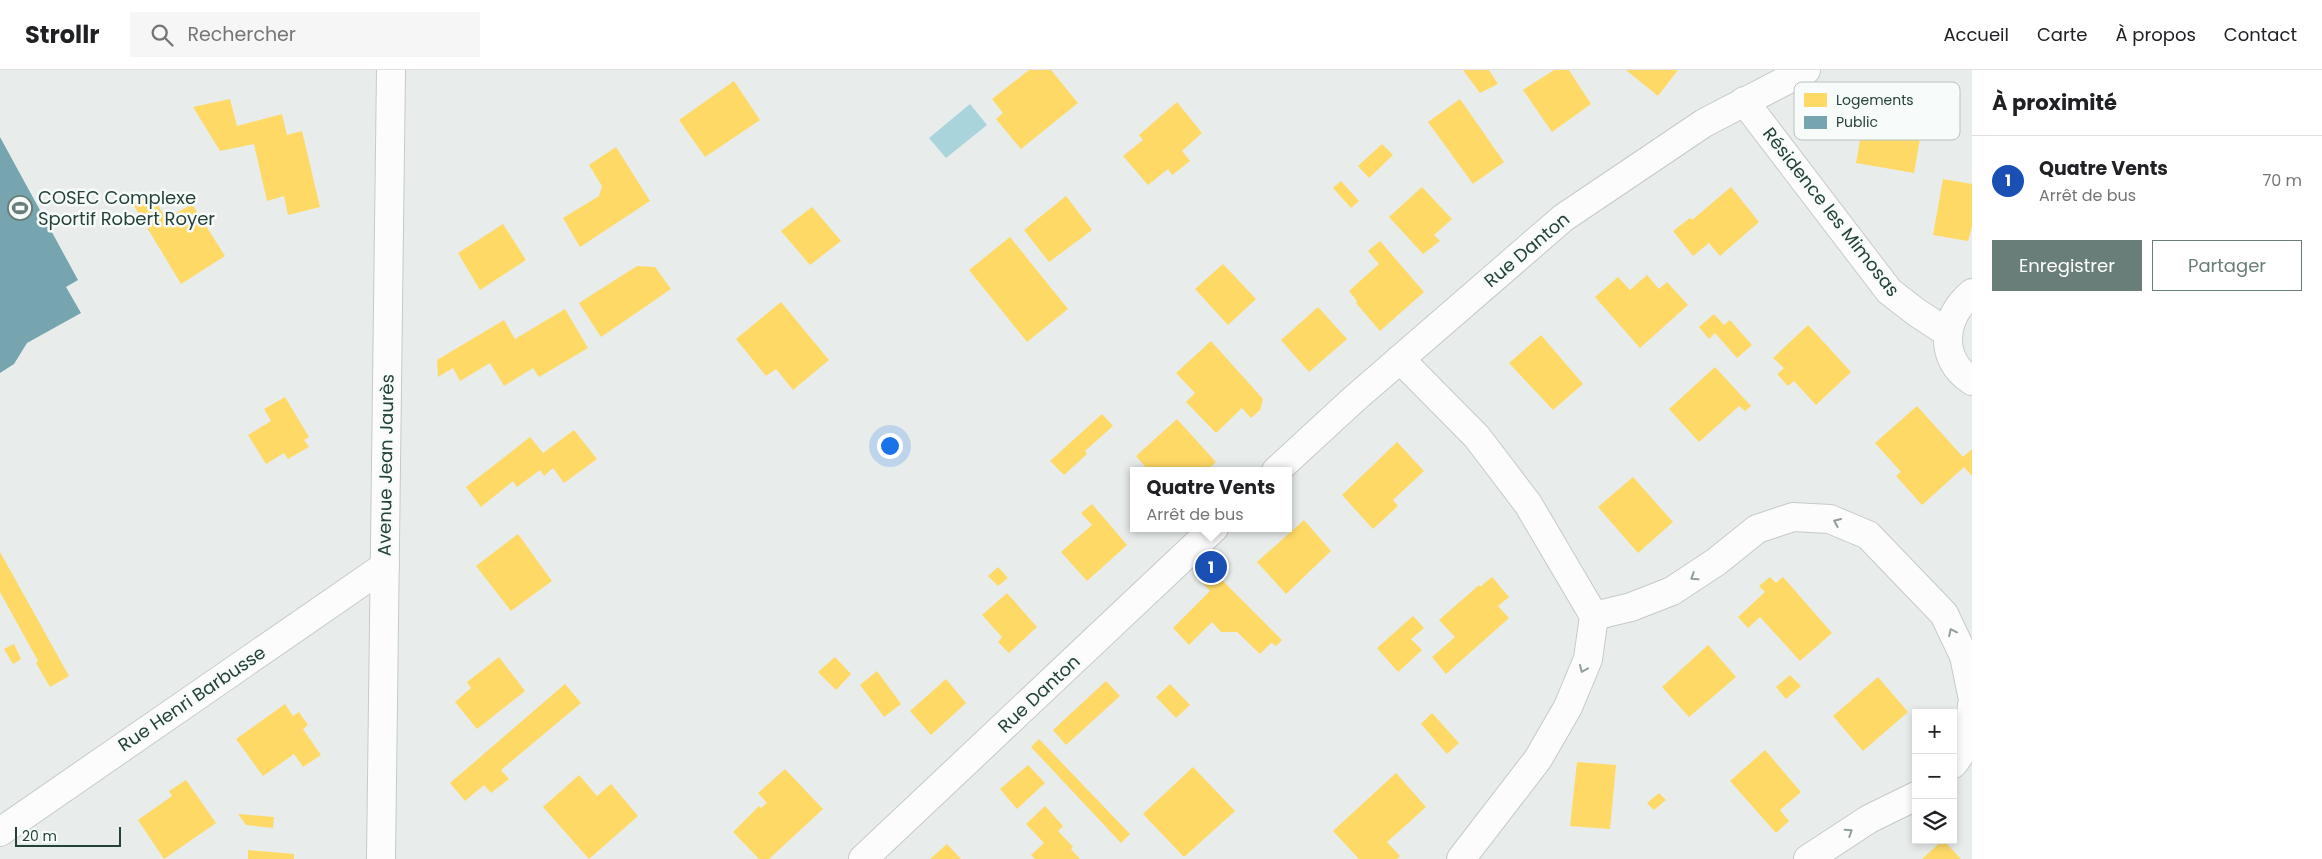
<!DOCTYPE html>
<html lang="fr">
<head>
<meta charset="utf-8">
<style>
	body { margin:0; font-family:Poppins,sans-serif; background:#f6f6f6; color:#202124 }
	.controls { position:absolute; right:15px; bottom:15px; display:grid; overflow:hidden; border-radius:0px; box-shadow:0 2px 8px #0003 }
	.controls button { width:45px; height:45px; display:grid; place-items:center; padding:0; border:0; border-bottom:1px solid #e0e0e0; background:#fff; color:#202124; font:25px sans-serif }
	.scale { position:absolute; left:15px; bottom:12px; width:106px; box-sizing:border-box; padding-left:5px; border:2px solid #24423a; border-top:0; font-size:14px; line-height:18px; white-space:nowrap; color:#24423a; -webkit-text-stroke:4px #f7fbf9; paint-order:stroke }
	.you { position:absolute; left:889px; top:375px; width:18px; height:18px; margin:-12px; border:4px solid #fff; border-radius:50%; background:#1a73e8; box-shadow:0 0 0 8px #1a73e833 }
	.badge { display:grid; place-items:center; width:32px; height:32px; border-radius:50%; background:#697e78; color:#fff; font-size:16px; font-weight:700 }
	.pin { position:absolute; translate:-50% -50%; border:2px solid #fff; box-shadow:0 1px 5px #0006 }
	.popup { position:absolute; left:1130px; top:397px; width:162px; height:65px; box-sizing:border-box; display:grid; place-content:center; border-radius:0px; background:#fff; filter:drop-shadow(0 1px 4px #0005); font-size:16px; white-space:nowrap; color:#757577 }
	.popup b { font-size:19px; color:#202124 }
	.popup::after { content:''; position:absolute; left:50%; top:100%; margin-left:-10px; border:10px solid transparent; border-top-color:#fff }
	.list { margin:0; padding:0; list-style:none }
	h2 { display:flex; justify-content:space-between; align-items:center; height:65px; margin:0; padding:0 20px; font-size:21px }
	h2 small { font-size:16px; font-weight:400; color:#757577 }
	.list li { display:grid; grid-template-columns:32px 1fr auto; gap:15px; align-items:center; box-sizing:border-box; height:90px; padding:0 20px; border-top:1px solid #e0e0e0 }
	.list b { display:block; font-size:19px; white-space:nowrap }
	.list p { margin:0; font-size:16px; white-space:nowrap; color:#757577 }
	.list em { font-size:16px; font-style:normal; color:#757577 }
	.actions { display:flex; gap:10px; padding:15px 20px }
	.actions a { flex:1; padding:11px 0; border:1px solid #697e78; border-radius:0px; text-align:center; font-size:18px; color:#697e78 }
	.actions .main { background:#697e78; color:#fff }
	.icon { flex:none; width:28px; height:28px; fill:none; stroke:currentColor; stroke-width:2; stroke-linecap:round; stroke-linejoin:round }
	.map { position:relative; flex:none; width:1972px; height:789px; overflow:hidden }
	header { display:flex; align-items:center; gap:30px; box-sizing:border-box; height:70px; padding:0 25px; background:#fff; border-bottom:1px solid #e0e0e0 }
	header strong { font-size:24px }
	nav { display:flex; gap:28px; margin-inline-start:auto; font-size:18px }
	.search { width:350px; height:45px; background:#f6f6f6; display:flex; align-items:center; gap:12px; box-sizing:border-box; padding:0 18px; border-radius:0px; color:#757577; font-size:19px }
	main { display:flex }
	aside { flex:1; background:#fff }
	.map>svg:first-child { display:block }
	.water { fill:#a9d4db }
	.homes { fill:#ffd966 }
	.public { fill:#76a5af }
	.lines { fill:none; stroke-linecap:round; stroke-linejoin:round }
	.minor-casing { stroke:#c5cac8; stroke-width:30 }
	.secondary-casing { stroke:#c3cbc8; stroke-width:30 }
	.minor { stroke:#fcfcfc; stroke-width:28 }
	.secondary { stroke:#fcfcfc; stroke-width:28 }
	.oneway { stroke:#909f9b }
	.labels { text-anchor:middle; stroke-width:5; stroke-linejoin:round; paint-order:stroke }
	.poi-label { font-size:18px; fill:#24423a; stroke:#f7fbf9; text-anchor:start }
	.street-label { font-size:18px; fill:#24423a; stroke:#f7fbf9 }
	.key { fill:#f7fbf9; stroke:#b8c4c0; stroke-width:1 }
	.key-label { font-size:14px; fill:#24423a }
</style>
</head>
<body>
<header>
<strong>Strollr</strong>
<div class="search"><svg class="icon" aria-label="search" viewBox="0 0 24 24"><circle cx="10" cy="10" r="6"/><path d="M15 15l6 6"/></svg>Rechercher</div>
<nav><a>Accueil</a><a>Carte</a><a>À propos</a><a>Contact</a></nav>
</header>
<main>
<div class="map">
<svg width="1972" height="789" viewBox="0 0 1972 789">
	<rect width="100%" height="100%" fill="#e8edeb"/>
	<polygon class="water" points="970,34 987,55 946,88 929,68"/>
	<g class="homes">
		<polygon points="1029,0 1051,0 1078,33 1021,79 996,49 1003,43 992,29"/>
		<polygon points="1463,0 1489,0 1498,14 1480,23"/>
		<polygon points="1554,0 1569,0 1591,34 1552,62 1523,20"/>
		<polygon points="1626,0 1678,0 1658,26"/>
		<polygon points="734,11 760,50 705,87 679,50"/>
		<polygon points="1859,22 1926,34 1914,103 1856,93 1865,43 1856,41"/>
		<polygon points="230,29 237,56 282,44 287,65 302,61 320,137 288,145 284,126 267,131 254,74 220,81 193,37"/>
		<polygon points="1460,29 1504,92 1473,114 1428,52"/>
		<polygon points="1177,32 1202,63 1182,81 1190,91 1172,105 1168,99 1148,115 1123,86 1143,70 1139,65"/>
		<polygon points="1382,74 1393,85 1369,108 1358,96"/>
		<polygon points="616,77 650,131 580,177 563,148 599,126 602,116 589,95"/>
		<polygon points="1943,109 1972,114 1972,157 1968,171 1933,165"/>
		<polygon points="1341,111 1359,131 1351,138 1333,118"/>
		<polygon points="1422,117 1452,149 1434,165 1440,171 1423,184 1389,147"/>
		<polygon points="1731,117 1759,152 1720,186 1709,173 1693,186 1673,161 1690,148 1692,150"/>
		<polygon points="151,123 166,149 192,134 225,186 181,214 133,134"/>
		<polygon points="1066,126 1092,160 1049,192 1024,160"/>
		<polygon points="812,137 841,171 810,195 781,161"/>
		<polygon points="503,154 526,190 480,220 458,183"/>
		<polygon points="1010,167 1068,239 1027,272 969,200"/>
		<polygon points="1380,171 1424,222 1380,261 1356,233 1357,231 1349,221 1379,194 1368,181"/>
		<polygon points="1223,194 1256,229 1228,255 1195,219"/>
		<polygon points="637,196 655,197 671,219 601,267 579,233"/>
		<polygon points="1647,205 1659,219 1667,212 1688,235 1640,278 1595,227 1618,207 1630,220"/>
		<polygon points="781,232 829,290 793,320 776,299 766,306 736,269"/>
		<polygon points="1318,237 1347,269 1309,302 1281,270"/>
		<polygon points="565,239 588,278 539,307 533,298 504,316 490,293 460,311 453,298 438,307 437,290 504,250 515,269"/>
		<polygon points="1714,244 1724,255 1730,250 1752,275 1737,288 1715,263 1709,269 1699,257"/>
		<polygon points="1808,255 1851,302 1816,335 1794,311 1788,316 1777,304 1784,298 1773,288"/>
		<polygon points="1541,265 1583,314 1553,340 1509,293"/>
		<polygon points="1211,271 1263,329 1260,340 1251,348 1242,338 1216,363 1186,332 1195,323 1176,303"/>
		<polygon points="1715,297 1751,336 1745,341 1739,336 1699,372 1669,339"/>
		<polygon points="285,327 309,367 304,370 309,377 288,389 284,383 266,394 248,365 271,351 264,339"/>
		<polygon points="1917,336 1963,387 1972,379 1972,406 1964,397 1922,435 1896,406 1901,402 1875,373"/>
		<polygon points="1102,344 1113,356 1085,381 1087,384 1064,405 1050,391"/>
		<polygon points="1177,349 1216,392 1206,401 1149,401 1136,386"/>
		<polygon points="574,360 597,389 564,413 553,398 544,406 540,400 517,417 513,411 481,437 466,417 530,367 543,383"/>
		<polygon points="1397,372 1424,401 1393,430 1398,436 1373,459 1342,425"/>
		<polygon points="1633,407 1673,452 1638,483 1598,437"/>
		<polygon points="1092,434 1127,475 1087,511 1061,482 1092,455 1081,443"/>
		<polygon points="1304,450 1331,481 1286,524 1257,492"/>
		<polygon points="518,464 552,511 511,541 476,496"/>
		<polygon points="0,482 69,606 50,617 36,593 38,591 0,522"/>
		<polygon points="998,497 1008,508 998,516 988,506"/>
		<polygon points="1212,500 1282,570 1276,576 1271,573 1260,584 1237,562 1221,562 1212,552 1189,575 1173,558 1210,521 1201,511"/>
		<polygon points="1492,507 1509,527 1498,536 1509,548 1446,604 1432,587 1455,567 1439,550 1479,515 1480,517"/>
		<polygon points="1770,507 1776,513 1783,507 1832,563 1800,591 1760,547 1748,558 1738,547 1765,522 1759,516"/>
		<polygon points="1007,523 1037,557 1009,583 998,572 1002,567 982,545"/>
		<polygon points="1413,546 1424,558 1411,569 1422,580 1398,602 1377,578"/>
		<polygon points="14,574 21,589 13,594 4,579"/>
		<polygon points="1708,575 1736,607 1689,647 1662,617"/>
		<polygon points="499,587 525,621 477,659 455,632 471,618 467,612"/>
		<polygon points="835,587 851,604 836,620 818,602"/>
		<polygon points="877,601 901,634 884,647 860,615"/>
		<polygon points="1790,605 1801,616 1786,629 1776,617"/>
		<polygon points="1878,607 1908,642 1863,681 1833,646"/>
		<polygon points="946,609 966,633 931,665 910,641"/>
		<polygon points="1106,611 1120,626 1066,675 1053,660"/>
		<polygon points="565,614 581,633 501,700 509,709 491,723 484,715 465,731 450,713"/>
		<polygon points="1170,614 1190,635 1176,648 1156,627"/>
		<polygon points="285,634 293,646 299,642 308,655 303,659 321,685 303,697 294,684 263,706 236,669"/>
		<polygon points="1432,643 1459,673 1447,684 1421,654"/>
		<polygon points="1039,669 1130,764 1121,773 1031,677"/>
		<polygon points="1765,680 1801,722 1780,740 1789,751 1776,763 1730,711"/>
		<polygon points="1577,692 1616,695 1610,759 1570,756"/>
		<polygon points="1028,695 1045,713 1017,739 1000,719"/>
		<polygon points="1193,697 1235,741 1184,787 1143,744"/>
		<polygon points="785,699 823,739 769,789 759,789 733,762 759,736 761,738 767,733 758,723"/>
		<polygon points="1396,703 1426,737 1387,772 1400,786 1397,789 1359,789 1333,761"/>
		<polygon points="579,705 597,726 611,714 638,746 589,789 543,737"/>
		<polygon points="186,710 216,753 164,789 138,750 172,726 169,721"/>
		<polygon points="1659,723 1666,730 1654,740 1647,733"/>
		<polygon points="1045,736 1063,756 1058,761 1073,777 1071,779 1080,789 1035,789 1031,785 1044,773 1026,754"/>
		<polygon points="238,744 274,747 273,758 246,755"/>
		<polygon points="1943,770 1961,789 1922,789"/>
		<polygon points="947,774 961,789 930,789"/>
		<polygon points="248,780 294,784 294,789 248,789"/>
	</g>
	<polygon class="public" points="0,67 78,210 66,217 81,243 27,273 14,294 0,303"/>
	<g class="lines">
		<defs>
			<g id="minor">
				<polyline points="1744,31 1889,221 1916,242 1948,263"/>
				<path d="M1972,223C1943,247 1937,288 1972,311"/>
				<polyline points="1400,289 1477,367 1528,434 1594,546"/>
				<polyline points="1276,401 1353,330 1563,148 1704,53 1806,0"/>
				<path d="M1953,694C1968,676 1970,657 1972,635"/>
				<polyline points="0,762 385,496"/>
				<polyline points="863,789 1214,458"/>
				<polyline points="1461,789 1538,689 1568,637 1588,589 1594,546 1631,537 1672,521 1716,492 1757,459 1793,447 1830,449 1868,465 1944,544 1964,586 1972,625"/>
				<polyline points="1808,789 1869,749 1916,726"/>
			</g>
			<polyline id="secondary" points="381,789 391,0"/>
		</defs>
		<use href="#minor" class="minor-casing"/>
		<use href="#secondary" class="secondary-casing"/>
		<use href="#minor" class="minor"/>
		<use href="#secondary" class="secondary"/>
	</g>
	<defs><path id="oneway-chevron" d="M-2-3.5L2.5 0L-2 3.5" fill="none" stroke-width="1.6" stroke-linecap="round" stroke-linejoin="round" transform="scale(1.25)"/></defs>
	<g class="oneway">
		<use href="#oneway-chevron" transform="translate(1837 452) rotate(-157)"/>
		<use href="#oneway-chevron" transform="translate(1694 507) rotate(147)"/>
		<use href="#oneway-chevron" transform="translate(1952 562) rotate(-116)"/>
		<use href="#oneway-chevron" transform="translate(1583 599) rotate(113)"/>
		<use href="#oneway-chevron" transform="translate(1849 762) rotate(-33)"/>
	</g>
	<defs>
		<symbol id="stadium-ring" viewBox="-11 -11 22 22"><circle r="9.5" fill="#f7fbf9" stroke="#697e78" stroke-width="1.5"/><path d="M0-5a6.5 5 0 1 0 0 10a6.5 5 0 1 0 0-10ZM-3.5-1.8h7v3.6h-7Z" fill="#697e78"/></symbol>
	</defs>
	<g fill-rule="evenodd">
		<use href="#stadium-ring" x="6" y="124" width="28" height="28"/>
	</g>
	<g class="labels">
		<g class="poi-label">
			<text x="38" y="134">COSEC Complexe<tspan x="38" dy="21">Sportif Robert Royer</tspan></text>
		</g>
		<g class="street-label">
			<text transform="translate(1831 142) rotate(52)" y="6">Résidence les Mimosas</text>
			<text transform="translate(1527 180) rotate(-40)" y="6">Rue Danton</text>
			<text transform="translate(386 395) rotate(-89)" y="6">Avenue Jean Jaurès</text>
			<text transform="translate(1039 624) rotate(-43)" y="6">Rue Danton</text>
			<text transform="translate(192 629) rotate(-34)" y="6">Rue Henri Barbusse</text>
		</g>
	</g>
	<rect x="1794" y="12" width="166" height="58" rx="8" class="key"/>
	<rect x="1804" y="23" width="23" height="14" fill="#ffd966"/>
	<rect x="1804" y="46" width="23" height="13" fill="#76a5af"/>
	<g class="key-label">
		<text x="1836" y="35">Logements</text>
		<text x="1836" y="57">Public</text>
	</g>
</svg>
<div class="controls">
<button>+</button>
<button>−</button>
<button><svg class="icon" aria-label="layers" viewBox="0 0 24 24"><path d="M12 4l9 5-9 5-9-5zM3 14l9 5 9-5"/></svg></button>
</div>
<div class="scale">20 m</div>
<div class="you"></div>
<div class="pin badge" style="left:1211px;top:497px;background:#1a4fb4">1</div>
<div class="popup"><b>Quatre Vents</b>Arrêt de bus</div>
</div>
<aside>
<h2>À proximité<small></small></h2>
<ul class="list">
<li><span class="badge" style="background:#1a4fb4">1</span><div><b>Quatre Vents</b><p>Arrêt de bus</p></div><em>70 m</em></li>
</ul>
<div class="actions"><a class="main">Enregistrer</a><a>Partager</a></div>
</aside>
</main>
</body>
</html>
